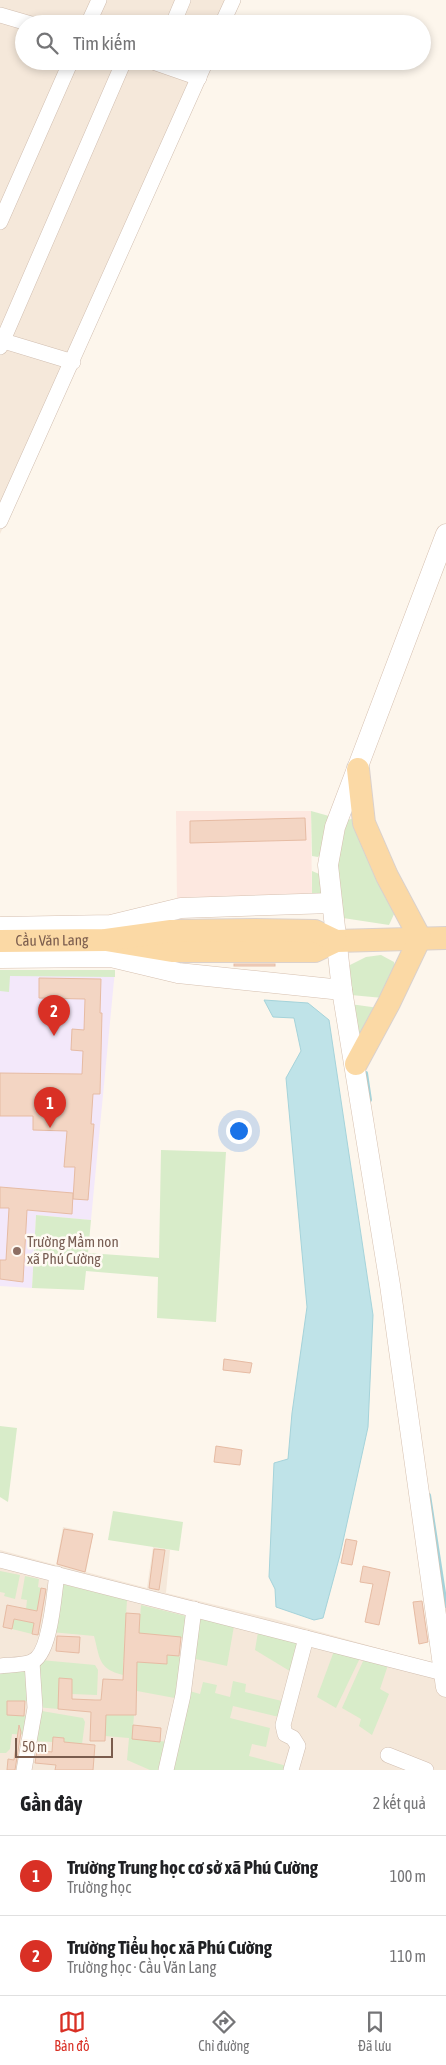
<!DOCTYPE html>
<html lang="vi">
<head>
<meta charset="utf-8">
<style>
	body { margin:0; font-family:"Asap Condensed",sans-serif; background:#f6f6f6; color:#202124 }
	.scale { position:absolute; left:15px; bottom:12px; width:98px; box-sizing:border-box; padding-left:5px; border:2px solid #7a5c4d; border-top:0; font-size:14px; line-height:18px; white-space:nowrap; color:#7a5c4d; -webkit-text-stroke:4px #fffaf3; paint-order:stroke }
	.you { position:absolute; left:238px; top:1130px; width:18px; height:18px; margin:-12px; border:4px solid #fff; border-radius:50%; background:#1a73e8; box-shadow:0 0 0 8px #1a73e833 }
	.badge { display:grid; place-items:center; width:32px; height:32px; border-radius:50%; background:#d93025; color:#fff; font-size:16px; font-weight:700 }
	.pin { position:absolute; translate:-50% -41px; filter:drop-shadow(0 1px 2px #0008) }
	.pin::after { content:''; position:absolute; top:26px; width:18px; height:15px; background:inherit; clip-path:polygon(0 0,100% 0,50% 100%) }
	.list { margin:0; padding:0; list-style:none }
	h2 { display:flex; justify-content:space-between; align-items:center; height:65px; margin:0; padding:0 20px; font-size:21px }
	h2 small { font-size:16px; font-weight:400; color:#757577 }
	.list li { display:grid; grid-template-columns:32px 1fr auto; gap:15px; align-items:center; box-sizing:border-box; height:80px; padding:0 20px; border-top:1px solid #e0e0e0 }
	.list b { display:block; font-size:19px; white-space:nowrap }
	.list p { margin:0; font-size:16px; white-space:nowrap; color:#757577 }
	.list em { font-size:16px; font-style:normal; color:#757577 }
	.icon { flex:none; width:28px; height:28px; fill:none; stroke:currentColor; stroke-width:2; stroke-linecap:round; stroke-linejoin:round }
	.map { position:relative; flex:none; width:446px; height:1770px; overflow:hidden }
	.search { position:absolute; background:#fff; box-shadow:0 2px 8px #0003; left:15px; right:15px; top:15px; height:55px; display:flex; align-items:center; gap:12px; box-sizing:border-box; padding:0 18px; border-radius:28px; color:#757577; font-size:19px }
	.sheet { height:225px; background:#fff }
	nav { display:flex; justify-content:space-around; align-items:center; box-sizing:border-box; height:70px; border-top:1px solid #e0e0e0; background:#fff; font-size:14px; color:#757577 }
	nav a { display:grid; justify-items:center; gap:2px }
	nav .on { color:#d93025 }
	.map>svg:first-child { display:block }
	.residential { fill:#f5e8da }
	.commercial { fill:#fde8e0 }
	.education { fill:#f3e8fa }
	.green { fill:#d8ecc9 }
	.water { fill:#bfe3e8; stroke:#a5d3da }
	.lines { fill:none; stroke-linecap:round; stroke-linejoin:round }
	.stream { stroke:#a5d3da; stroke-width:4 }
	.building { fill:#f3d5c3; stroke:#e6bba3 }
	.street-casing { stroke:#d1beb0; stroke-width:16 }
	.secondary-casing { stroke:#d6c0b0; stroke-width:21 }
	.primary-casing { stroke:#dad1cd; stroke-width:24 }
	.street { stroke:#fff; stroke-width:15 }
	.secondary { stroke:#fff; stroke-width:20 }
	.primary { stroke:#fbd9a5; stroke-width:22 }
	.education-dot { fill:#8d6e63; stroke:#fffaf3; stroke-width:2 }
	.labels { text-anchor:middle; stroke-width:5; stroke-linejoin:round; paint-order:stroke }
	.street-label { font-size:15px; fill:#7a5c4d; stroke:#fffaf3 }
	.education-label { font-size:15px; fill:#785e54; stroke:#fffaf3; text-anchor:start }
</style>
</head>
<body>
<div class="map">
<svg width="446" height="1770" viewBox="0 0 446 1770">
	<rect width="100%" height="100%" fill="#fdf6ec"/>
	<g class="residential">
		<polygon points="0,0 240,0 229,24 24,24 24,61 212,61 0,534"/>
		<polygon points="63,1527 93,1533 86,1572 147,1588 153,1547 170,1550 166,1593 274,1619 446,1667 446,1770 0,1770 0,1550 56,1565"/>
	</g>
	<polygon class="commercial" points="176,811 311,811 312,902 177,902"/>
	<polygon class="education" points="0,970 115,970 91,1220 36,1215 32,1288 0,1286"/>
	<g class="green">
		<polygon points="311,811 329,816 324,850 318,857 312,856"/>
		<polygon points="352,819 392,899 395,912 389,925 343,918 335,854 343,820"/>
		<polygon points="312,871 324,876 321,898 312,902"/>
		<polygon points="381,955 394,962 398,974 383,998 351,995 346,967 366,957"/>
		<polygon points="0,970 115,970 115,977 10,976 9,992 0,991"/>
		<polygon points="350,1004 379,1008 358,1038"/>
		<polygon points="161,1150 226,1152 216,1322 157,1318 158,1277 86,1271 84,1290 32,1288 36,1215 91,1220 88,1253 159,1258"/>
		<polygon points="0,1426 17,1428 8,1502 0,1497"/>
		<polygon points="113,1511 183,1522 179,1551 108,1540"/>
		<polygon points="0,1571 20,1575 15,1599 4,1596 5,1593 0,1592"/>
		<polygon points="25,1576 39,1579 38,1587 41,1588 37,1611 26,1609 27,1600 21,1599"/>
		<path d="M58,1583L127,1600L124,1648L138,1649L137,1662L166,1664L167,1655L185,1657L180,1699L137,1691L136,1662L123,1660V1675C98,1669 100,1658 94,1636L51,1632Z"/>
		<polygon points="141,1605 190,1617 187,1638 157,1635 138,1643"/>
		<polygon points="197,1617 234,1626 227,1666 191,1658"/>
		<polygon points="14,1619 34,1623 32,1634 12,1629"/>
		<polygon points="258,1632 301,1643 293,1673 255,1650"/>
		<polygon points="334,1651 360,1658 336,1708 317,1697"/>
		<polygon points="364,1659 388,1665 380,1689 389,1694 372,1735 359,1726 361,1719 342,1708"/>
		<polygon points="41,1660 95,1665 98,1670 97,1695 72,1694 72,1679 60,1679 58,1709 36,1707 34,1664"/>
		<polygon points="30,1664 32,1701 7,1701 7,1715 32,1716 29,1735 12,1734 10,1749 6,1753 0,1753 0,1669"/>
		<polygon points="233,1681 246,1684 245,1692 286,1702 283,1718 233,1706 230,1718 270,1728 266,1747 252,1744 249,1756 287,1766 286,1770 168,1770 186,1690 200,1694 203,1682 217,1685 215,1693 230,1697"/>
		<polygon points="36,1710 83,1718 85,1722 82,1744 64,1742 64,1738 54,1737 53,1742 32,1741"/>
		<polygon points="105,1713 134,1715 132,1739 171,1742 164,1770 150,1770 127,1760 129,1738 105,1736"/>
	</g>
	<polygon class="water" points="264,1000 308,1003 329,1020 373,1315 368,1427 340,1555 323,1618 314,1620 276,1607 275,1589 269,1577 274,1463 288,1459 292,1413 307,1307 286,1078 301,1051 294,1018 273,1017"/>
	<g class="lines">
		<g class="stream">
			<polyline points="366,1073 370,1100"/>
			<polyline points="429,1495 446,1606"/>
		</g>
	</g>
	<g class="building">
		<polygon points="305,818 306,840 190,843 190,821"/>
		<rect x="234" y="964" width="41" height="2"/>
		<polygon points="39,978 101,979 100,1013 102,1013 100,1094 93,1094 91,1124 94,1124 88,1200 73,1199 75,1167 64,1167 67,1131 33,1130 33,1116 0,1116 0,1073 82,1074 83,1051 71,1050 72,1029 84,1030 85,999 39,998"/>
		<polygon points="0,1187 73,1193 72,1214 27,1210 23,1282 0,1279 0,1260 6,1260 9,1208 0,1208"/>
		<polygon points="224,1359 252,1363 250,1373 223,1370"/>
		<polygon points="216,1446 242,1450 240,1465 214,1462"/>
		<polygon points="64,1529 93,1534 85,1572 57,1564"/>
		<polygon points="346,1539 357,1541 352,1565 341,1563"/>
		<polygon points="154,1549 165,1550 159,1590 149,1588"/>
		<polygon points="363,1566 390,1572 379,1625 365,1622 373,1584 360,1582"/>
		<polygon points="41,1588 46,1589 38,1635 32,1634 34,1623 14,1619 12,1629 3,1627 7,1605 37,1611"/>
		<polygon points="422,1601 428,1642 419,1644 413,1602"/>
		<polygon points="126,1613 140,1614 139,1633 181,1637 179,1656 167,1655 167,1664 137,1662 136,1715 106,1715 105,1741 90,1741 91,1712 58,1709 59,1678 72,1679 72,1699 95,1700 101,1700 103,1679 123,1680"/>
		<polygon points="57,1636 80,1637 79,1653 56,1651"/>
		<polygon points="7,1701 25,1701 24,1716 7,1715"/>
		<polygon points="19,1725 21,1732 15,1770 7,1770 8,1759 14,1760"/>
		<polygon points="133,1725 161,1728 160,1742 132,1739"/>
		<polygon points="53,1737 64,1738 64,1742 95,1745 93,1770 55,1770 56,1765 35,1763 37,1750 52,1752"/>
	</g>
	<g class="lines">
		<defs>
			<g id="street">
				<polyline points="0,15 31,24"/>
				<polyline points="88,24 99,0"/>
				<polyline points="173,24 183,0"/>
				<polyline points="222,24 233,0"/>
				<polyline points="150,61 199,78"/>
				<polyline points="0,222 71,61"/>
				<polyline points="0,340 73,362"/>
				<polyline points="0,347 124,61"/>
				<polyline points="0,521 206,61"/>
				<polyline points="0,1560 443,1673"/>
				<path d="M0,1666C10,1665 22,1665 31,1662C51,1656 54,1593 57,1574"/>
				<polyline points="388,1755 426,1770"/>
				<polyline points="24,1770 35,1708 32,1662"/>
				<polyline points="166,1770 183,1695 194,1609"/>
				<polyline points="291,1770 298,1746 293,1738 285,1734 283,1725 306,1638"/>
			</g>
			<g id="secondary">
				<polyline points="446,534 335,827 328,865 342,990 390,1285 446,1687"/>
				<polyline points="0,927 111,925 181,908 332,903"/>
				<polyline points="0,958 111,957 178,973 342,990"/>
			</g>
			<g id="primary">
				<polyline points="106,940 172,951 315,951 336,941 446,938"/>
				<path id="s1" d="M0,941L106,940L171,931L255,930L315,931L336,941"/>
				<polyline points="356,1064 389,1003 420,938 387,876 364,823 358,769"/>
			</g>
		</defs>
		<use href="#street" class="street-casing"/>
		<use href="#secondary" class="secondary-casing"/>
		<use href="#primary" class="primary-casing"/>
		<use href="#street" class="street"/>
		<use href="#secondary" class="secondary"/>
		<use href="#primary" class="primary"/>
	</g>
	<circle class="education-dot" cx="17" cy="1251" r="5"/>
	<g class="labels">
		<g class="street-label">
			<text dy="5" stroke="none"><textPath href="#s1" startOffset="52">Cầu Văn Lang</textPath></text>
		</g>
		<g class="education-label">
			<text x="27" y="1247">Trường Mầm non<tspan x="27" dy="17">xã Phú Cường</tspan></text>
		</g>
	</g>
</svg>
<div class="scale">50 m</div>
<div class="you"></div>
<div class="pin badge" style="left:50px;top:1128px">1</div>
<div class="pin badge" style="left:54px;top:1036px">2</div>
<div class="search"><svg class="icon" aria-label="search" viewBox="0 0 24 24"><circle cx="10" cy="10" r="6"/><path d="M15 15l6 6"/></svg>Tìm kiếm</div>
</div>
<section class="sheet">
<h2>Gần đây<small>2 kết quả</small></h2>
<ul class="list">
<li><span class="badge">1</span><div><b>Trường Trung học cơ sở xã Phú Cường</b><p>Trường học</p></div><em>100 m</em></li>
<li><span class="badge">2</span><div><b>Trường Tiểu học xã Phú Cường</b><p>Trường học · Cầu Văn Lang</p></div><em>110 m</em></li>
</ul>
</section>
<nav>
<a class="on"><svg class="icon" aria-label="map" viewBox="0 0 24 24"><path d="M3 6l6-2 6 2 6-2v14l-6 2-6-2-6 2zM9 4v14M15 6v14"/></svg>Bản đồ</a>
<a><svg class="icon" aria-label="directions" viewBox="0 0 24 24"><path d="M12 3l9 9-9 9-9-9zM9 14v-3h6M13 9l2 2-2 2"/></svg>Chỉ đường</a>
<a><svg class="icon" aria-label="saved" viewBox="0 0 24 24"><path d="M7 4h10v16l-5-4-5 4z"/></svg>Đã lưu</a>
</nav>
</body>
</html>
